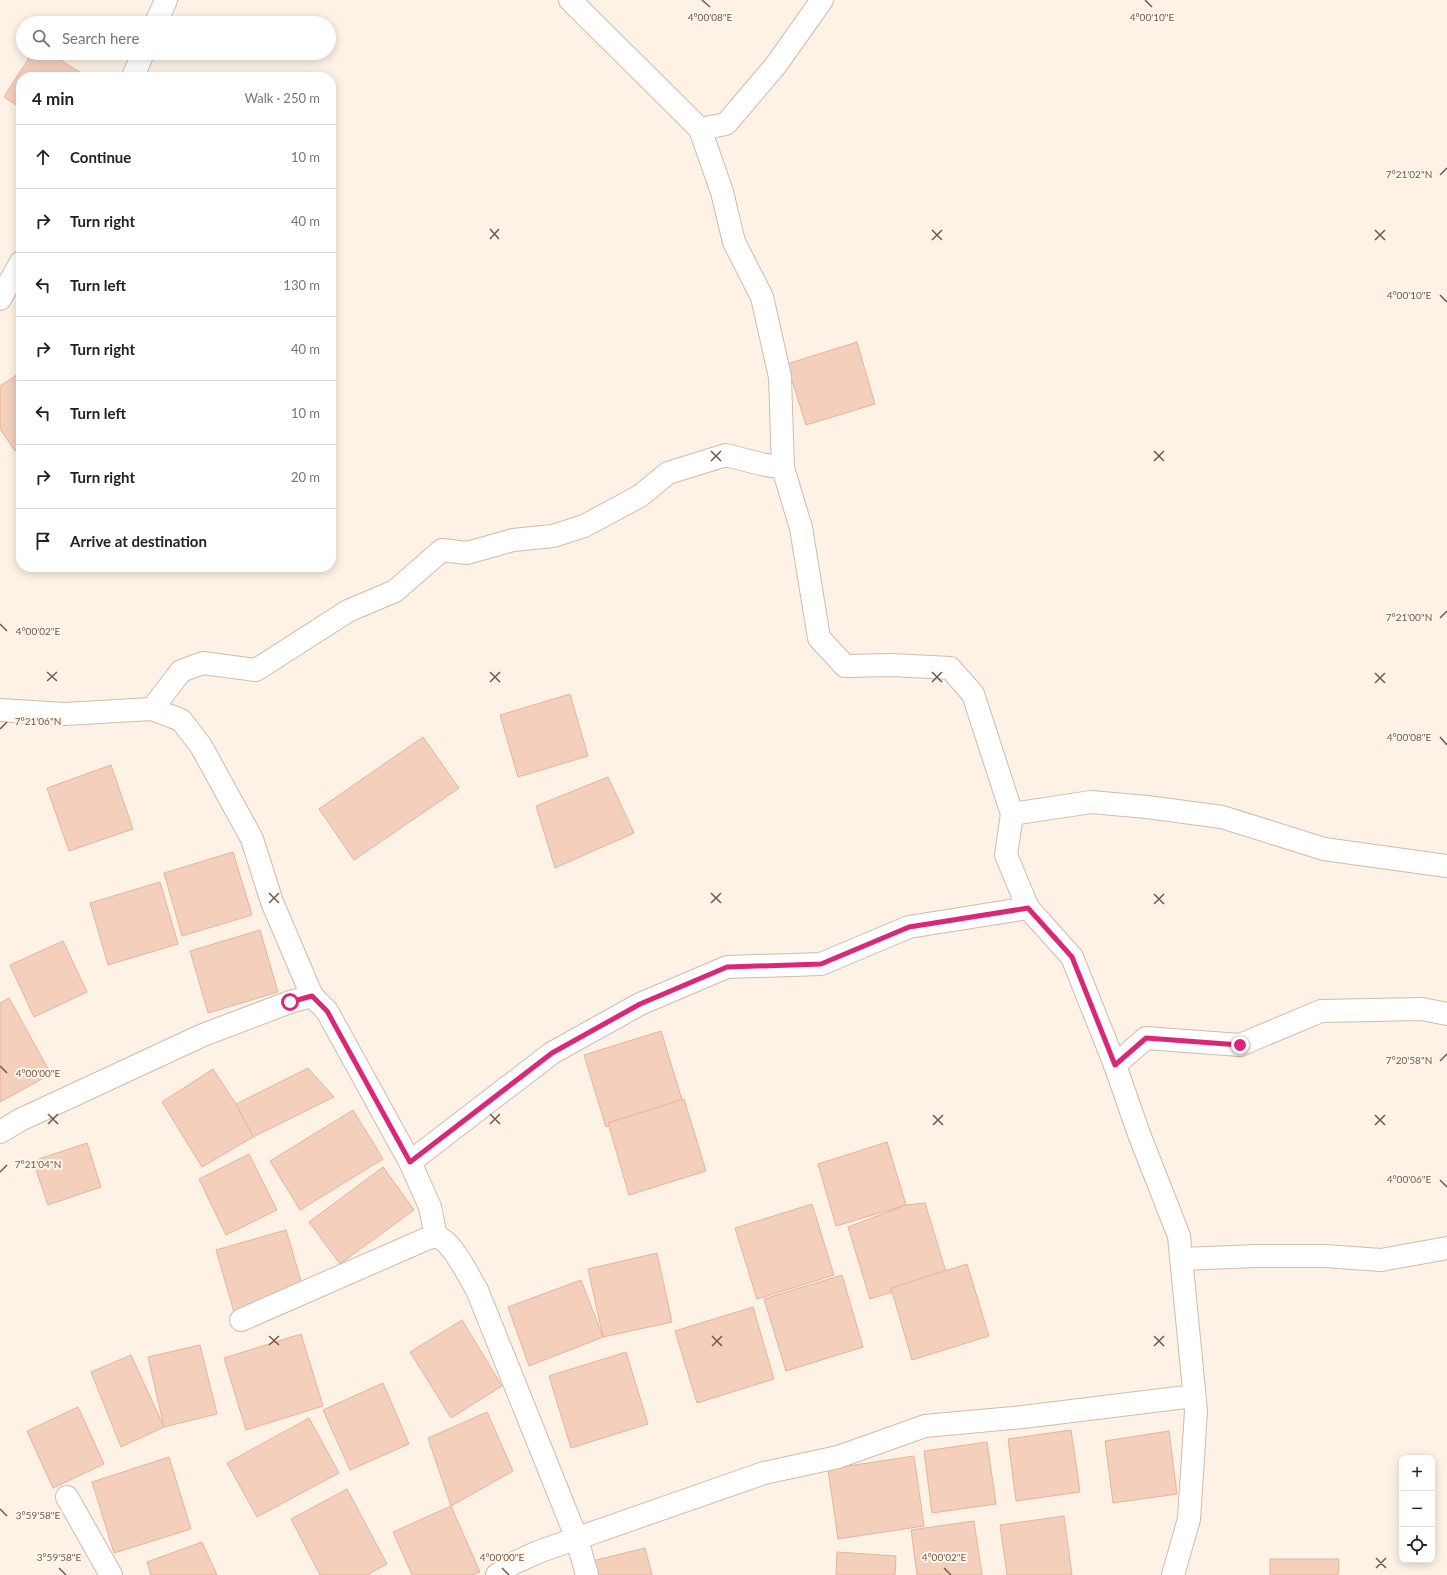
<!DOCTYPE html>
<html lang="en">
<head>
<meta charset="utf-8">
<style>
	body { margin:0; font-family:Lato,sans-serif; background:#f6f6f6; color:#222 }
	.controls { position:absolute; right:12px; bottom:12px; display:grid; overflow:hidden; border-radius:8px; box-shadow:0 2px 10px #0003 }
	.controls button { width:36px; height:36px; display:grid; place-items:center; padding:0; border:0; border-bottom:1px solid #e0e0e0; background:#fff; color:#222; font:20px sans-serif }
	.stop { position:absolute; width:12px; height:12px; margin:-9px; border:3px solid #db2777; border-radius:50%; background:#fff }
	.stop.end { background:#db2777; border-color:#fff; box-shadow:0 1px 4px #0008 }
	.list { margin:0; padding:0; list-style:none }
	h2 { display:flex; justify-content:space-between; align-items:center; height:52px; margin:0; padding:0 16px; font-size:17px }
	h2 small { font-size:13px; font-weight:400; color:#767676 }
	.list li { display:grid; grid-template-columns:26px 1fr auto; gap:12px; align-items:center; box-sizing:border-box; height:64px; padding:0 16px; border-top:1px solid #e0e0e0 }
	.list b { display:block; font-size:15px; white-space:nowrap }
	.list em { font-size:13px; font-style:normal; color:#767676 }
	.icon { flex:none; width:22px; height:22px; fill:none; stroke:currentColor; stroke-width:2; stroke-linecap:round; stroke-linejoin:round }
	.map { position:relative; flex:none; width:1447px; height:1575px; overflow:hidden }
	.search { position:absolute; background:#fff; box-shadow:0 2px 10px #0003; left:16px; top:16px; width:320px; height:44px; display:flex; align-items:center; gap:10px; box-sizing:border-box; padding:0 14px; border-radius:22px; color:#767676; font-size:15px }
	.panel { position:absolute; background:#fff; box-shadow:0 2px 10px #0003; left:16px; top:72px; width:320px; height:500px; border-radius:16px }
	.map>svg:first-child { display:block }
	.building { fill:#f3cfbc; stroke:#e6b49c }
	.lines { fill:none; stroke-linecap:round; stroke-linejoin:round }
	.street-casing { stroke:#d1bbad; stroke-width:24 }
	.street { stroke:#fff; stroke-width:22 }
	.route { stroke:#db2777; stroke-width:5 }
	.ticks { fill:none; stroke:#775749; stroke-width:1.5 }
	.ticks-label { font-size:10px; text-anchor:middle; fill:#775749; stroke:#fff6ec; stroke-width:4; stroke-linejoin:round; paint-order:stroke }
</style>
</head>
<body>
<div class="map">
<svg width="1447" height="1575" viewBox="0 0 1447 1575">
	<rect width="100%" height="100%" fill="#fdf2e5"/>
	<g class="building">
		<polygon points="32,53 49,53 88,77 21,77 21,108 4,97"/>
		<polygon points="857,342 875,404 806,425 787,364"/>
		<polygon points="21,372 21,447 15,451 0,429 0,386"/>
		<polygon points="570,694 588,756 518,777 500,715"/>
		<polygon points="423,737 459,788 354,860 319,809"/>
		<polygon points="111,765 133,829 69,851 47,788"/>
		<polygon points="608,777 634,833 555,868 536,806"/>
		<polygon points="233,852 252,915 182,936 164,873"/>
		<polygon points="160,882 178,944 108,965 90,903"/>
		<polygon points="260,930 278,992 208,1013 190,951"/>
		<polygon points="63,941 87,992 34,1017 10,965"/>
		<polygon points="9,998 51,1074 0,1102 0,1003"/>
		<polygon points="661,1031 683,1103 606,1127 584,1055"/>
		<polygon points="308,1068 334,1097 253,1137 236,1104"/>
		<polygon points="213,1069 236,1104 253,1137 202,1167 162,1102"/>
		<polygon points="684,1099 706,1171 629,1195 608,1123"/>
		<polygon points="353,1110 383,1159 300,1210 270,1161"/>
		<polygon points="887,1142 906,1205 836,1226 818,1164"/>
		<polygon points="87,1143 101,1187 48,1205 33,1161"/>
		<polygon points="249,1154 277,1210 226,1235 199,1179"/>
		<polygon points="383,1167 414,1210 340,1264 309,1222"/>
		<polygon points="925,1203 947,1275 870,1299 848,1227 906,1205"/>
		<polygon points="812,1204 834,1275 757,1299 735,1228"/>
		<polygon points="286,1230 304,1291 234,1312 216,1250"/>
		<polygon points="657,1253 672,1322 603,1337 588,1269"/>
		<polygon points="967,1264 989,1336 912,1360 891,1288"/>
		<polygon points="842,1275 863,1347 786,1371 764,1299"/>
		<polygon points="581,1280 603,1337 529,1366 508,1307"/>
		<polygon points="753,1307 774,1379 697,1403 675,1331"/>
		<polygon points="462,1320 502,1386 451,1418 410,1352"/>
		<polygon points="301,1334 323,1406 246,1430 224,1358"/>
		<polygon points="200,1345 217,1414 164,1427 148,1357"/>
		<polygon points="626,1352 648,1424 571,1448 549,1376"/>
		<polygon points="131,1355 164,1427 121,1447 91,1372"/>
		<polygon points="383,1383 409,1444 350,1470 323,1410"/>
		<polygon points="78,1407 104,1464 53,1488 27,1431"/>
		<polygon points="487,1412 513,1471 451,1506 428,1438"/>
		<polygon points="309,1418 339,1473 257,1517 227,1463"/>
		<polygon points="1071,1430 1080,1492 1016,1501 1008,1439"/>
		<polygon points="1169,1431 1177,1494 1113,1503 1105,1441"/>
		<polygon points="987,1442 996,1504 932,1513 924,1451"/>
		<polygon points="914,1456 924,1526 838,1539 828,1469"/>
		<polygon points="169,1457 191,1529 114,1553 92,1482"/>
		<polygon points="347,1489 387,1564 367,1575 320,1575 291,1519"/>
		<polygon points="451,1506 480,1572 472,1575 412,1575 393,1532"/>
		<polygon points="1064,1516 1072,1575 1007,1575 1000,1525"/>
		<polygon points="974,1521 982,1575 917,1575 911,1530"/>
		<polygon points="202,1542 217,1575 151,1575 147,1562"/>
		<polygon points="645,1548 652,1575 595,1575 592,1561"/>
		<polygon points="837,1552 896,1556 895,1575 836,1575"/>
		<polygon points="1270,1559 1339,1559 1338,1575 1270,1575"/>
	</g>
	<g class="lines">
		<defs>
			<g id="street">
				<polyline points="570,0 700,129 722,192 734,242 762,297 780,377 783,468"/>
				<polyline points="156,23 166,0"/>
				<polyline points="133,77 143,53"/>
				<polyline points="700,129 726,124 776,65 822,0"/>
				<polyline points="0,299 21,262"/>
				<polyline points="152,709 181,671 203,663 256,670 348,611 395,591 442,550 467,553 513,540 553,536 584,526 640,496 668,473 726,455 761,464 783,468 801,528 819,638 845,666 892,665 950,668 973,694 1012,814 1006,855 1028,908 1072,957 1115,1065 1139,1134 1179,1236 1196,1411 1189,1519 1173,1575"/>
				<polyline points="0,710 65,714 152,709 181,720 201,746 252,839 272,902 312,996"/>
				<polyline points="1012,814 1091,802 1147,807 1222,817 1324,849 1447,866"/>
				<polyline points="1115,1065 1146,1038 1240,1045 1321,1011 1422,1009 1447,1014"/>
				<polyline points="0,1132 20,1120 203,1035 290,1002 312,996 327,1011 410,1162 430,1207 436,1237"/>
				<polyline points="410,1162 552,1053 640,1004 727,967 821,964 909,927 1028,908"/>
				<polyline points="1182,1259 1256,1256 1325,1256 1381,1260 1447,1248"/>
				<path d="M241,1320L417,1243C422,1241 429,1237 435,1237C450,1236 470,1279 477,1290L577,1539L587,1575"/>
				<polyline points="67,1497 111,1575"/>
				<polyline points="497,1575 512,1564 538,1552 764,1473 838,1457 925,1426 1023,1417 1194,1396"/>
			</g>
		</defs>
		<use href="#street" class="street-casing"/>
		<use href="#street" class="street"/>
	</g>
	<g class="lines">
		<polyline class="route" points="290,1002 312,996 327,1011 410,1162 552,1053 640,1004 727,967 821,964 909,927 1028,908 1072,957 1115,1065 1146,1038 1240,1045"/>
	</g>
	<path class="ticks" d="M702,0L710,7M1145,0L1152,7M1440,175L1447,168M490,229L499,239M932,230L942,240M1375,230L1385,240M490,239L499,229M932,240L942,230M1375,240L1385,230M1440,295L1447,302M711,451L721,461M1154,451L1164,461M711,461L721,451M1154,461L1164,451M1440,618L1447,611M0,624L7,631M47,672L57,681M490,672L500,682M932,672L942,682M1375,673L1385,683M47,681L57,672M490,682L500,672M932,682L942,672M1375,683L1385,673M0,729L7,722M1440,737L1447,745M269,893L279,903M711,893L721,903M1154,894L1164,904M269,903L279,893M711,903L721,893M1154,904L1164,894M1440,1061L1447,1054M0,1066L7,1073M48,1114L58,1124M490,1114L500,1124M933,1115L943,1125M1375,1115L1385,1125M48,1124L58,1114M490,1124L500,1114M933,1125L943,1115M1375,1125L1385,1115M0,1172L7,1165M1440,1180L1447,1187M269,1336L279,1345M712,1336L722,1346M1154,1336L1164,1346M269,1345L279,1336M712,1346L722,1336M1154,1346L1164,1336M0,1509L7,1516M1376,1558L1386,1568M59,1568L66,1575M502,1568L509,1575M944,1568L951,1575M1376,1568L1386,1558"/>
	<g class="ticks-label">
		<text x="1152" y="21">4°00'10"E</text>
		<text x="710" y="21">4°00'08"E</text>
		<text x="1409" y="178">7°21'02"N</text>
		<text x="1409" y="299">4°00'10"E</text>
		<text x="1409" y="621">7°21'00"N</text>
		<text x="38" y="635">4°00'02"E</text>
		<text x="38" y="725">7°21'06"N</text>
		<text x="1409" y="741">4°00'08"E</text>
		<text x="1409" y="1064">7°20'58"N</text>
		<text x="38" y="1077">4°00'00"E</text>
		<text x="38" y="1168">7°21'04"N</text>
		<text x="1409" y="1183">4°00'06"E</text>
		<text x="38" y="1519">3°59'58"E</text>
		<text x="59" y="1561">3°59'58"E</text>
		<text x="502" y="1561">4°00'00"E</text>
		<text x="944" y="1561">4°00'02"E</text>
	</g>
</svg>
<div class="controls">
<button>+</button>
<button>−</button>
<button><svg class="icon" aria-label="locate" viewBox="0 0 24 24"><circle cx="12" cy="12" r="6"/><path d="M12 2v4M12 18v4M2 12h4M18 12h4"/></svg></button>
</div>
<div class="stop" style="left:290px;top:1002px"></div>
<div class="stop end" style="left:1240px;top:1045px"></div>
<div class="search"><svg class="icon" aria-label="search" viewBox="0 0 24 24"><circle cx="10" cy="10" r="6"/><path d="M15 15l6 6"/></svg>Search here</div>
<section class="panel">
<h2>4 min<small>Walk · 250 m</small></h2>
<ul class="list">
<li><svg class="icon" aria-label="ahead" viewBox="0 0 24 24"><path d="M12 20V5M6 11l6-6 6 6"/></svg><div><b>Continue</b></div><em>10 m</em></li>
<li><svg class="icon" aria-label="right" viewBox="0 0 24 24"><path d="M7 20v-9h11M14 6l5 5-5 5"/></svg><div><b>Turn right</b></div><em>40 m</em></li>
<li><svg class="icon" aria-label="left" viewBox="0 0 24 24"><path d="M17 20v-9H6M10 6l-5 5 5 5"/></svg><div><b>Turn left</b></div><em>130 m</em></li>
<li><svg class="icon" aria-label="right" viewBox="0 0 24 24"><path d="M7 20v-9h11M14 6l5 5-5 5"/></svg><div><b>Turn right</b></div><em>40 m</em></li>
<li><svg class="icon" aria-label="left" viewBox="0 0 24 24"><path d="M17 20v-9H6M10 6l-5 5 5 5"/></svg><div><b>Turn left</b></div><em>10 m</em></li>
<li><svg class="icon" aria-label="right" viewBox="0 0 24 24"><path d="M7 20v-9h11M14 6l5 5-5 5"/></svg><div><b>Turn right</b></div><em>20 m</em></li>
<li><svg class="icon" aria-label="arrive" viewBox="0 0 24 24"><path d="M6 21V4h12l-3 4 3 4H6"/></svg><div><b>Arrive at destination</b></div></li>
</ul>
</section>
</div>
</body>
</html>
